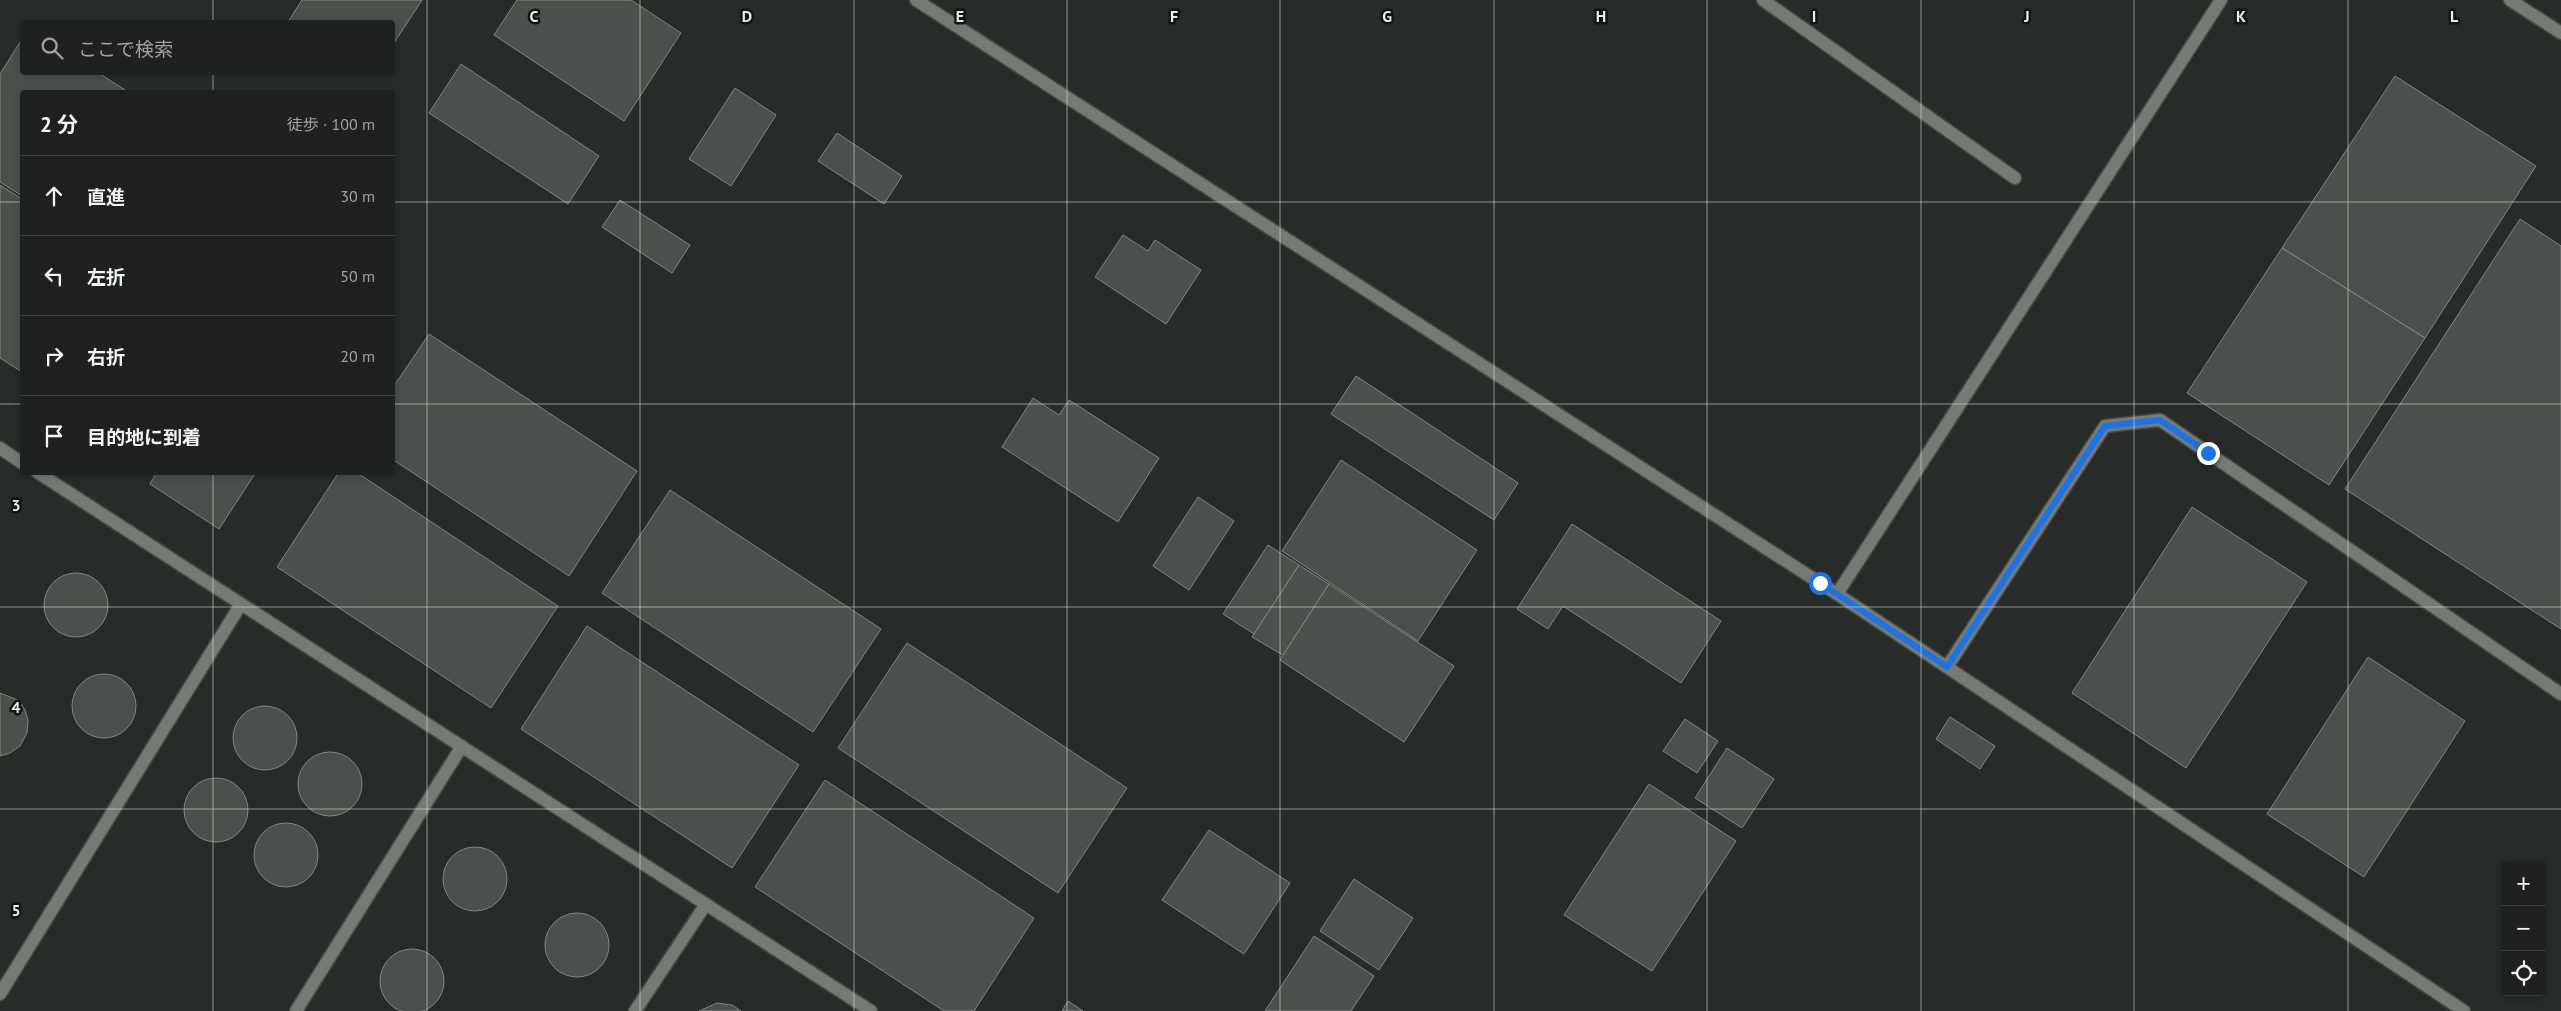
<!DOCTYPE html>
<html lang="ja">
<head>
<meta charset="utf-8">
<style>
	body { margin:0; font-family:"PT Sans","Noto Sans JP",sans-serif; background:#2b2e2c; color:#f1f3f6 }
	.controls { position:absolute; right:15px; bottom:15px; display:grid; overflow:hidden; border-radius:5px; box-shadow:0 2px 8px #0003 }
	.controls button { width:45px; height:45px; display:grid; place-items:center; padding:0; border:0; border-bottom:1px solid #3c3e3d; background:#1e211f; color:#f1f3f6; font:25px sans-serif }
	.stop { position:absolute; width:15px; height:15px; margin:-11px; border:4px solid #1a73e8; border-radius:50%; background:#fff }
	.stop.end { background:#1a73e8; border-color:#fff; box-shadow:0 1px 5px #0008 }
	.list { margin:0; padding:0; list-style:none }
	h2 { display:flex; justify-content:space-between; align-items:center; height:65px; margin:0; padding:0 20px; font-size:21px }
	h2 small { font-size:16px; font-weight:400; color:#a1a3a4 }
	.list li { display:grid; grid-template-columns:32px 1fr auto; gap:15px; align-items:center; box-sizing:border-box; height:80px; padding:0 20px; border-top:1px solid #3c3e3d }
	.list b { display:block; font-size:19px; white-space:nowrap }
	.list em { font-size:16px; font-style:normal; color:#a1a3a4 }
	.icon { flex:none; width:28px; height:28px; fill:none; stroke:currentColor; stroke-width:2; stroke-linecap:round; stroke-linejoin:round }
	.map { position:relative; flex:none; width:2561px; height:1011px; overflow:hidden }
	.search { position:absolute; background:#1e211f; box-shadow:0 2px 8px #0003; left:20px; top:20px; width:375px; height:55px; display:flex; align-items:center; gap:12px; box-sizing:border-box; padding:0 18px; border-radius:5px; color:#a1a3a4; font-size:19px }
	.panel { position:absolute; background:#1e211f; box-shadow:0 2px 8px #0003; left:20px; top:90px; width:375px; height:385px; border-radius:5px }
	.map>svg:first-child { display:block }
	.building { fill:#4c504c; stroke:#828782 }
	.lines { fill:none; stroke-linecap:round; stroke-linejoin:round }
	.minor-casing { stroke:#454845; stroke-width:15 }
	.minor { stroke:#757a75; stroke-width:12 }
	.route { stroke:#1a73e8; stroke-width:6 }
	.grid { fill:none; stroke:#e8ebe8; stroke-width:1; stroke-opacity:0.55 }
	.grid-label { font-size:16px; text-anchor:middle; font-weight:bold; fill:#e8ebe8; stroke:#121412; stroke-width:5; stroke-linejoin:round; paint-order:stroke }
</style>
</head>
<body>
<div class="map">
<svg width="2561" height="1011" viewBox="0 0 2561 1011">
	<rect width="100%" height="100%" fill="#282c29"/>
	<g class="building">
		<polygon points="302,0 422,0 392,46 392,22 288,22"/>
		<polygon points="517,0 631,0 681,33 624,121 494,35"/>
		<polygon points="22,39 22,72 97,72 128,92 22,92 22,196 0,182 0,74"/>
		<polygon points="461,64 599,156 568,204 429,113"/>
		<polygon points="2395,76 2536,166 2425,338 2282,248"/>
		<polygon points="735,88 776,115 731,186 689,159"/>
		<polygon points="837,133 902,176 884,204 818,161"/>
		<polygon points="0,185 22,199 22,372 0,358"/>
		<polygon points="620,200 690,245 672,273 602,227"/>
		<polygon points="2520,219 2561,246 2561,629 2345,489"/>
		<polygon points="1123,235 1148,251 1155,240 1201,270 1166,324 1095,277"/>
		<polygon points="2282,248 2425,338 2329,485 2187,393"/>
		<polygon points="429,334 637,471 569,576 392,459 392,389"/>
		<polygon points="1356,376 1518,483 1494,520 1331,414"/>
		<polygon points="1033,398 1059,415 1069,400 1159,458 1118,522 1002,447"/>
		<polygon points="1341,460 1477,550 1418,641 1282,551"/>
		<polygon points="157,472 256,472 219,529 150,484"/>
		<polygon points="339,472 356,472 558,606 491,708 277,567"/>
		<polygon points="670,490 881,629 813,732 602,593"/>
		<polygon points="1198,497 1234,521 1189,590 1153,566"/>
		<polygon points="2192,507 2307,582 2186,768 2072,693"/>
		<polygon points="1572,524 1721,621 1681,683 1563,606 1548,629 1517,609"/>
		<polygon points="1268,545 1299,565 1254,634 1223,614"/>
		<polygon points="1299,565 1329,584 1283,655 1252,637"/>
		<circle cx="76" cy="605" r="32"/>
		<polygon points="1329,584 1454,666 1404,742 1280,660"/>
		<polygon points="587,626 799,765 732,868 521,729"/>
		<polygon points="907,643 1127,788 1058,893 838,748"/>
		<polygon points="2368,657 2465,721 2364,877 2267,814"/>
		<circle cx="104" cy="706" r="32"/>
		<polygon points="0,693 18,700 25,710 28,720 27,733 20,746 10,753 0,756"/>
		<circle cx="265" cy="738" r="32"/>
		<polygon points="1950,717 1995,746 1980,769 1936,739"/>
		<polygon points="1685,719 1718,741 1697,773 1663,751"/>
		<polygon points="1727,748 1774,779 1742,828 1695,798"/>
		<circle cx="330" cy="784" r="32"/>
		<circle cx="216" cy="810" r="32"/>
		<polygon points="825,780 1034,918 974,1011 944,1011 755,887"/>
		<polygon points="1649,784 1736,841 1652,971 1564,915"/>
		<circle cx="286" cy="855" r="32"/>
		<polygon points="1209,830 1290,883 1244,954 1162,900"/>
		<circle cx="475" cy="879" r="32"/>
		<polygon points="1354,879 1413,918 1379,970 1320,931"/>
		<circle cx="577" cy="945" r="32"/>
		<polygon points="1314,936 1374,976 1351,1011 1265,1011"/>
		<circle cx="412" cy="981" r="32"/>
		<polygon points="1068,1001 1083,1011 1062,1011"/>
		<polygon points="717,1003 732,1005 741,1011 699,1011"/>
	</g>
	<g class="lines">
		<defs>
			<g id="minor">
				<polyline points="916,0 1837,594 2464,1011"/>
				<polyline points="1763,0 2015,178"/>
				<polyline points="2510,0 2561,33"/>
				<polyline points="0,448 22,463"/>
				<polyline points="37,472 871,1011"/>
				<polyline points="1837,594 2221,0"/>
				<polyline points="1947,667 2105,426 2160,420 2561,694"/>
				<polyline points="0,994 241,604"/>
				<polyline points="296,1011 462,746"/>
				<polyline points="635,1011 706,904"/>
			</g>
		</defs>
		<use href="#minor" class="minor-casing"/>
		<use href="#minor" class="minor"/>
	</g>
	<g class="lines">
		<polyline class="route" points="1820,583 1947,667 2105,426 2160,420 2208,453"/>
	</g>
	<path class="grid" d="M213,0V22M427,0V1011M640,0V1011M854,0V1011M1067,0V1011M1280,0V1011M1494,0V1011M1707,0V1011M1921,0V1011M2134,0V1011M2348,0V1011M213,72V92M0,202H22M392,202H2561M0,404H22M392,404H2561M213,472V1011M0,607H2561M0,809H2561"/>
	<g class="grid-label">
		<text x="534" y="22">C</text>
		<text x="747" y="22">D</text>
		<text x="960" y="22">E</text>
		<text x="1174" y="22">F</text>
		<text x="1387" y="22">G</text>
		<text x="1601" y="22">H</text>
		<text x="1814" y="22">I</text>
		<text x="2027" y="22">J</text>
		<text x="2241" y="22">K</text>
		<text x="2454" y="22">L</text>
		<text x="16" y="511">3</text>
		<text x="16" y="713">4</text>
		<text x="16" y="916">5</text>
	</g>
</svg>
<div class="controls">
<button>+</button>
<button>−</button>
<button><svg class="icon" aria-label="locate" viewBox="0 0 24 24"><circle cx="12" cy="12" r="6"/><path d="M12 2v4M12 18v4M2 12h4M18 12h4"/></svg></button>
</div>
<div class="stop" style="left:1820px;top:583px"></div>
<div class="stop end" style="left:2208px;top:453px"></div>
<div class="search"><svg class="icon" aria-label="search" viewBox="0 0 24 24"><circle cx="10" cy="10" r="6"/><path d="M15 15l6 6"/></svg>ここで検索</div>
<section class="panel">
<h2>2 分<small>徒歩 · 100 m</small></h2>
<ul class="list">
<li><svg class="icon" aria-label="ahead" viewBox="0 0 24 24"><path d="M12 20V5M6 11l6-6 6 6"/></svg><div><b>直進</b></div><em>30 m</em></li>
<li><svg class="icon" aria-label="left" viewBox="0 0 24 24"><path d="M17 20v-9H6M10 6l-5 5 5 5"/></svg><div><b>左折</b></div><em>50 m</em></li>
<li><svg class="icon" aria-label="right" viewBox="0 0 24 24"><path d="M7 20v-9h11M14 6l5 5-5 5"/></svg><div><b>右折</b></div><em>20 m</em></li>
<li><svg class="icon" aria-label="arrive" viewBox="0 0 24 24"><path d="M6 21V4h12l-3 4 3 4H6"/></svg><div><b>目的地に到着</b></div></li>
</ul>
</section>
</div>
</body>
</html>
